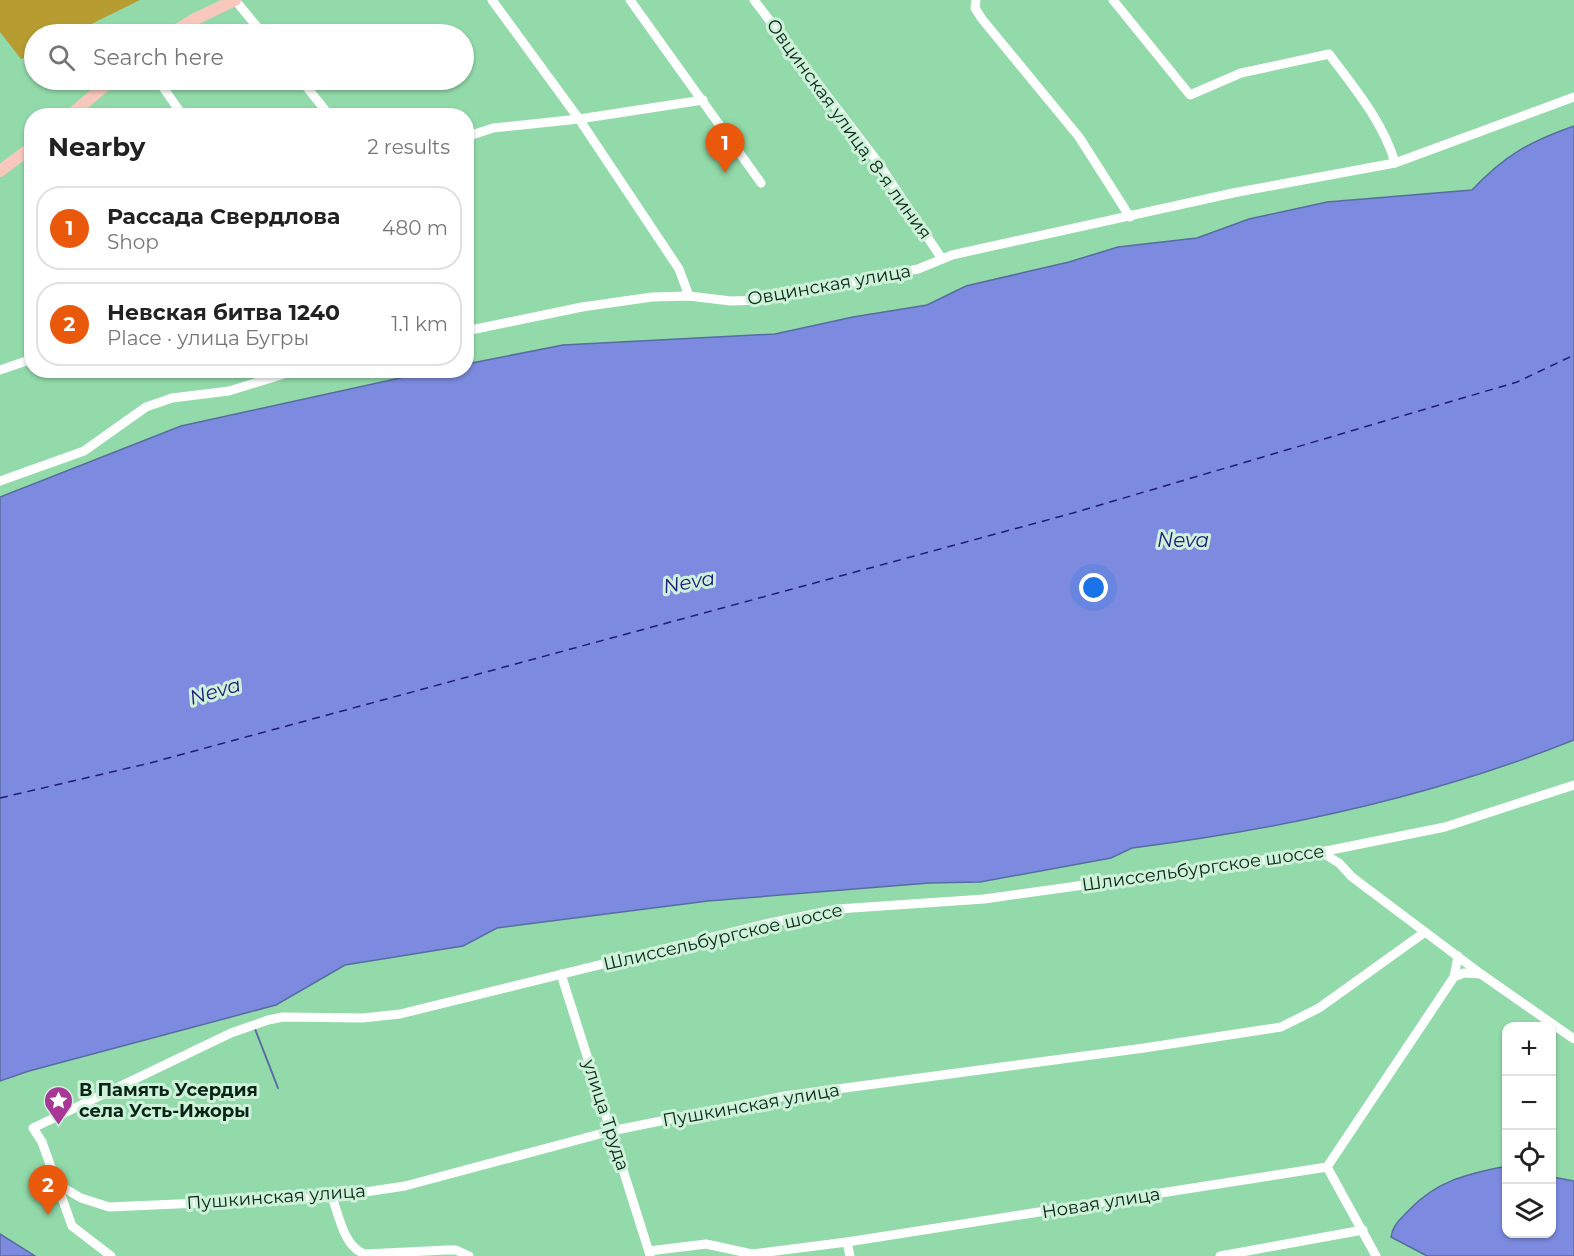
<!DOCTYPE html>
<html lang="en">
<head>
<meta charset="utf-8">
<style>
	body { margin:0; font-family:Montserrat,sans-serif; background:#f2f2f2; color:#222 }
	.controls { position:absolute; right:18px; bottom:18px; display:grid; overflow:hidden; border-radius:12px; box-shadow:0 2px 4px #0004 }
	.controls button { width:54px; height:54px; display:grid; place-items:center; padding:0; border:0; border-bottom:2px solid #e0e0e0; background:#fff; color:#222; font:30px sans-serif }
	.you { position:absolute; left:1094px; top:588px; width:21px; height:21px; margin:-15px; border:4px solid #fff; border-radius:50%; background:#1a73e8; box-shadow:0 0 0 9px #1a73e833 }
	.badge { display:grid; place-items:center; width:39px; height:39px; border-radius:50%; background:#ea580c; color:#fff; font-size:20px; font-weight:700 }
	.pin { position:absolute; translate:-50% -50px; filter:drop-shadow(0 2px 3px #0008) }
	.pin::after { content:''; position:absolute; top:32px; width:21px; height:18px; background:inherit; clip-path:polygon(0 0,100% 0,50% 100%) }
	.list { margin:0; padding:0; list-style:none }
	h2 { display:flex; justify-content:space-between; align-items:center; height:78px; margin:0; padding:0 24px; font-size:26px }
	h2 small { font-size:20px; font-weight:400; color:#767676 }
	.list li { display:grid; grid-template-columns:39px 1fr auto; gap:18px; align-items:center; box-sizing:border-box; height:84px; margin:0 12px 12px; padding:0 12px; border:2px solid #e0e0e0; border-radius:24px }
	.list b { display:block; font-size:22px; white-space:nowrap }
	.list p { margin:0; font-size:20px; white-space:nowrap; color:#767676 }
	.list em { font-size:20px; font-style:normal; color:#767676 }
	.icon { flex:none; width:33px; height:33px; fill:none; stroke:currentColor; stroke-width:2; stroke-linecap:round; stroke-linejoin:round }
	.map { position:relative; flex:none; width:1574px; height:1256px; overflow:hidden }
	.search { position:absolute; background:#fff; box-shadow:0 2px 4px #0004; left:24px; top:24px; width:450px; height:66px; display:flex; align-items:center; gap:15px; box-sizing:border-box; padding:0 21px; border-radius:33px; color:#767676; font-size:22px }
	.panel { position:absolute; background:#fff; box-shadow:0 2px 4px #0004; left:24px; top:108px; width:450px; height:270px; border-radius:24px }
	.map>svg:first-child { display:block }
	.green { fill:#b79c32 }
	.water { fill:#7c8bdf; stroke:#596ca2; stroke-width:1.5 }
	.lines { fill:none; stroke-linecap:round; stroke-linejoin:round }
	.stream { stroke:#596ca2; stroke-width:2 }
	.ferry { stroke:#201b7d; stroke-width:1.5; stroke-dasharray:8 6; stroke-linecap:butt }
	.minor { stroke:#fff; stroke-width:9 }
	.major { stroke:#f8c8bd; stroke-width:12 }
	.labels { text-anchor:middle; stroke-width:6; stroke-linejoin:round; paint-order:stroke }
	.street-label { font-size:18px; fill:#072514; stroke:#cef1d9 }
	.poi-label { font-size:18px; font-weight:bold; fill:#072514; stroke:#cef1d9; text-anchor:start }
	.water-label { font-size:20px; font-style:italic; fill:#201b7d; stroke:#cef1d9 }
</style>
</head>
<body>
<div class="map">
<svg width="1574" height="1256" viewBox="0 0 1574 1256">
	<rect width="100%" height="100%" fill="#92daaa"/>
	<polygon class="green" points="0,0 140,0 71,34 34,34 34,53 21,59 0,32"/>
	<g class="water">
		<path d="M1574,126V740C1432,797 1283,829 1132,848L1111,858L980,882L929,883L708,901L497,928L463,946L345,965L276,1005L29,1071L0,1081V497L181,426L432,371L466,370L467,364L563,345L775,334L853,317L927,305L966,286L1069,262L1118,247L1197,238L1249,219L1327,202L1472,190C1505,155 1529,142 1574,126Z"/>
		<path d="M1502,1167L1506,1168V1234H1552V1177L1574,1181V1256H1427L1391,1237C1393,1224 1401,1219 1409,1210C1437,1181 1464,1175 1502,1167Z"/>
		<polygon points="0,1234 35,1256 0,1256"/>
	</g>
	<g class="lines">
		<polyline class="stream" points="255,1029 278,1088"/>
		<polyline class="ferry" points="0,798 150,763 1073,513 1517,382 1574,355"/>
		<g class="minor">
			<polyline points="235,0 263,34"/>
			<polyline points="492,0 579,119 679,269 689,296"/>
			<polyline points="630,0 761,183"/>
			<polyline points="754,0 877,161 942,259"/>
			<polyline points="976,0 975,8 982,19 1079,137 1130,217"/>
			<path d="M1113,0L1190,95L1241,73L1329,54C1353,86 1384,123 1395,163"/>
			<polyline points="158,80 183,116"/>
			<polyline points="301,80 330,116"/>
			<polyline points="466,137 493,128 579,119 703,100"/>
			<polyline points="466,331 582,307 652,297 689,296 731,301 762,300 918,269 952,255 1233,193 1395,163 1574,97"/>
			<polyline points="0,370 32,359"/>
			<polyline points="0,481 84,451 146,407 172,398 229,391 297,370"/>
			<polyline points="1321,852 1339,863 1352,877 1481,974 1574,1039"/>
			<polyline points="561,974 650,1255"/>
			<polyline points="1454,977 1464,973 1481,974"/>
			<polyline points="1327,1167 1376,1256"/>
			<polyline points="59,1185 81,1198 109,1207 332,1197 405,1186 611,1131 785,1096 1144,1048 1281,1027 1319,1008 1425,932"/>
			<path d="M332,1197C339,1216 344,1247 365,1254L447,1250H456L469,1256"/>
			<polyline points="847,1242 850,1256"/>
			<polyline points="649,1251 706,1244 752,1254 847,1242 1327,1167 1454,977 1458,956"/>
			<polyline points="111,1256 72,1226 42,1142 33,1128 231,1033 268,1020 283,1017 362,1018 400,1014 765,924 838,909 984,899 1321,852 1445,827 1574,785"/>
			<polyline points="1220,1256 1363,1230"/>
		</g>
		<g class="major">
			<polyline points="170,34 195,19 235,0"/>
			<polyline points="69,116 112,80"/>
			<polyline points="0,171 32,147"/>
		</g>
	</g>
	<defs>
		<symbol id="sight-pin" viewBox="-11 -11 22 30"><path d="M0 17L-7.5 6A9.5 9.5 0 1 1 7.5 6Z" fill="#a73896" stroke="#cef1d9"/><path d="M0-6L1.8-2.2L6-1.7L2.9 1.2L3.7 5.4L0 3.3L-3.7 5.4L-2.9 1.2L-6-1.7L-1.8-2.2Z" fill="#fff"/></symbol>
	</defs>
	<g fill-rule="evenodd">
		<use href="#sight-pin" x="42" y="1084" width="33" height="45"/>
	</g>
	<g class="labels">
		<g class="street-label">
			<text transform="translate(849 129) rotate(54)" y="6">Овцинская улица, 8-я линия</text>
			<text transform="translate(829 285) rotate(-10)" y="6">Овцинская улица</text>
			<text transform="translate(1203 868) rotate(-8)" y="6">Шлиссельбургское шоссе</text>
			<text transform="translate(723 937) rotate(-13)" y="6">Шлиссельбургское шоссе</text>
			<text transform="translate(751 1105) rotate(-10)" y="6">Пушкинская улица</text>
			<text transform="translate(606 1115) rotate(72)" y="6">улица Труда</text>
			<text transform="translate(276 1197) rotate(-4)" y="6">Пушкинская улица</text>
			<text transform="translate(1101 1203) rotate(-9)" y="6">Новая улица</text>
		</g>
		<g class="poi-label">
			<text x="79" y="1096">В Память Усердия<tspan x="79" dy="21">села Усть-Ижоры</tspan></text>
		</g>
		<g class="water-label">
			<text x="1183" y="547">Neva</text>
			<text transform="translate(689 582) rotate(-10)" y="7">Neva</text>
			<text transform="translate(215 691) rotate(-16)" y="7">Neva</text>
		</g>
	</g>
</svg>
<div class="controls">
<button>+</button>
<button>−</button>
<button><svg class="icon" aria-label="locate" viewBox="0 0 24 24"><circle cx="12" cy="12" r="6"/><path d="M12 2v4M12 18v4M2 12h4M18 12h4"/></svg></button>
<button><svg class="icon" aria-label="layers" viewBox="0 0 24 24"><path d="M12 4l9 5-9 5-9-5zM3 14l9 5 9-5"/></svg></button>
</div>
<div class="you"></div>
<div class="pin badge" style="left:725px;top:173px">1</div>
<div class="pin badge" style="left:48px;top:1215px">2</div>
<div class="search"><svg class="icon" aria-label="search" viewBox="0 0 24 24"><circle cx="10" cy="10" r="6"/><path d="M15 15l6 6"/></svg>Search here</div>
<section class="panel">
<h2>Nearby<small>2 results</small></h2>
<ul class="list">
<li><span class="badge">1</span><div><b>Рассада Свердлова</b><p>Shop</p></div><em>480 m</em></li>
<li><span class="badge">2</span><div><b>Невская битва 1240</b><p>Place · улица Бугры</p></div><em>1.1 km</em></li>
</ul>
</section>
</div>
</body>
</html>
